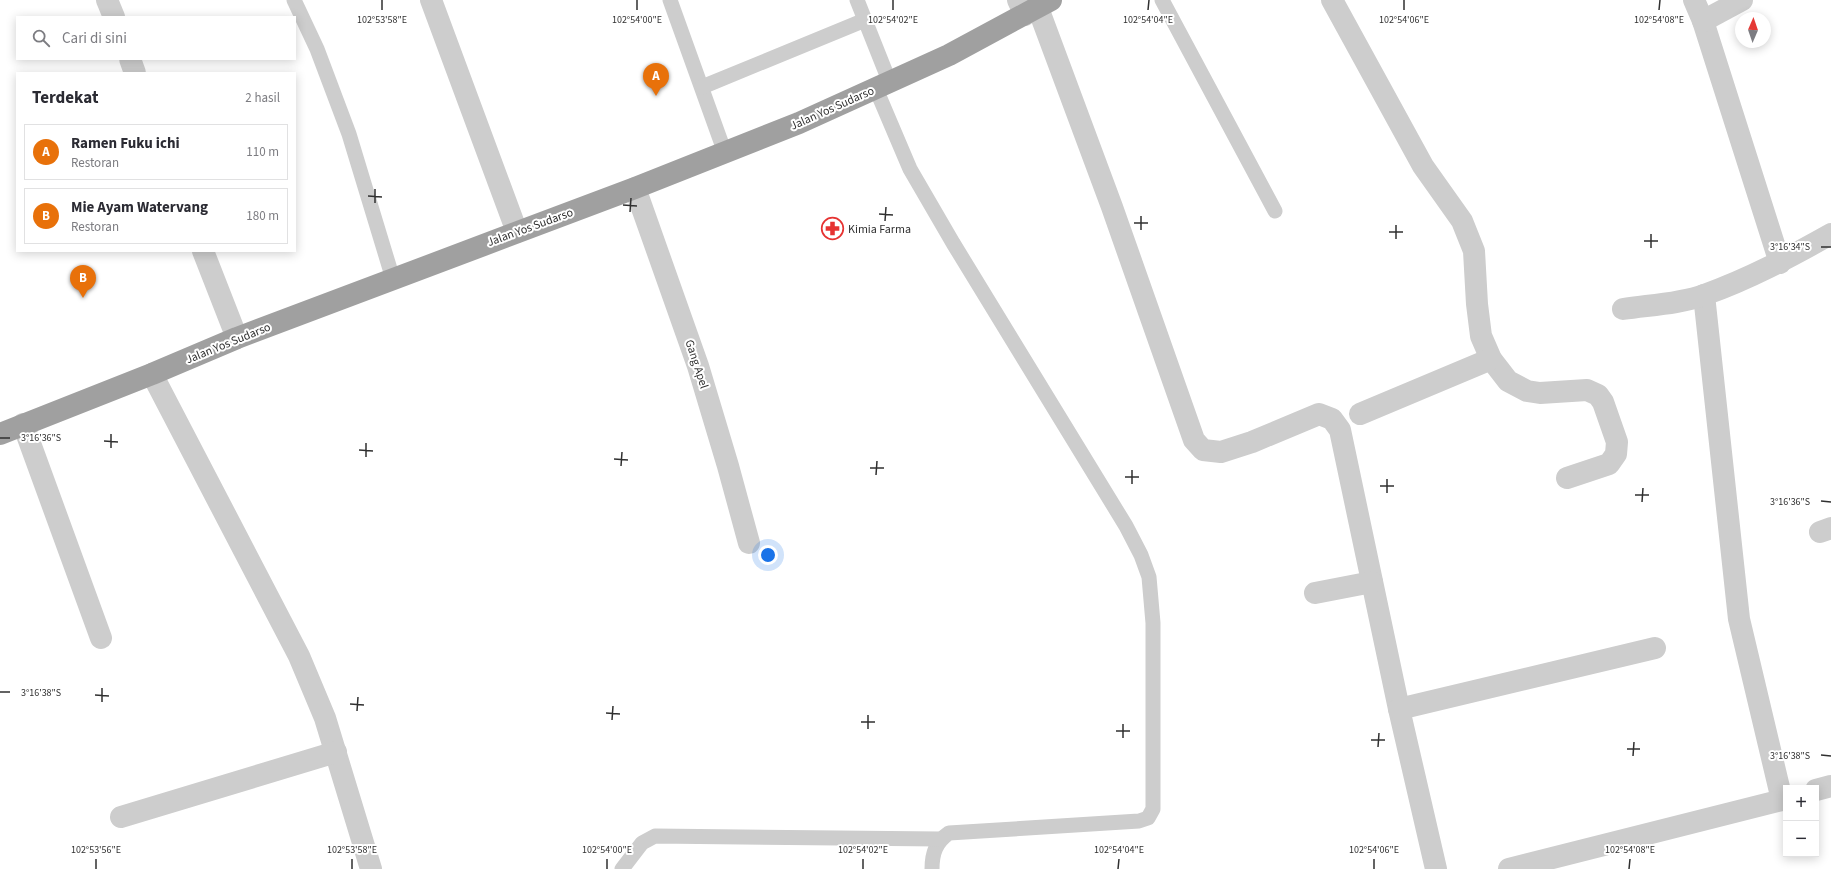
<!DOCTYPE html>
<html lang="id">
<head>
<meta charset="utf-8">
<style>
	body { margin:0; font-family:"Source Sans 3",sans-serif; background:#f2f2f3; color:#2b2b33 }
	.controls { position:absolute; right:12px; bottom:12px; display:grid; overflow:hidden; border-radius:0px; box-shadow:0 2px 10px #0003 }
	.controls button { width:36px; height:36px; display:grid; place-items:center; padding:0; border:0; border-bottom:1px solid #e1e1e2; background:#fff; color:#2b2b33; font:20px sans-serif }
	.compass { position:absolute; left:1735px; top:12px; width:36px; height:36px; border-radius:50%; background:#fff; box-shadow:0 2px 10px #0003; rotate:2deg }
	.you { position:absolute; left:768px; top:555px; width:14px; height:14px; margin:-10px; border:3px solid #fff; border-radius:50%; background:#1a73e8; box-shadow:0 0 0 6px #1a73e833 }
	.badge { display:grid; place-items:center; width:26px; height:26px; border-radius:50%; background:#e63332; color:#fff; font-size:13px; font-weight:700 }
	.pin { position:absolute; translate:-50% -33px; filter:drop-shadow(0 1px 2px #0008) }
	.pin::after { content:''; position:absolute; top:21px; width:14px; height:12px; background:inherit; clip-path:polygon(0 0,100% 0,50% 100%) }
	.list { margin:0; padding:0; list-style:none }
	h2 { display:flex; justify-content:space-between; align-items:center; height:52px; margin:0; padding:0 16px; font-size:17px }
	h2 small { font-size:13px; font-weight:400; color:#7c7c81 }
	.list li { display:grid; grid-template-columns:26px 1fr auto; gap:12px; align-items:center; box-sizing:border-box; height:56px; margin:0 8px 8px; padding:0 8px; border:1px solid #e1e1e2; border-radius:0px }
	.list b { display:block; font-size:15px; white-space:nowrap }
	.list p { margin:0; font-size:13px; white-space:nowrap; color:#7c7c81 }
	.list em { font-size:13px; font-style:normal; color:#7c7c81 }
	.icon { flex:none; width:22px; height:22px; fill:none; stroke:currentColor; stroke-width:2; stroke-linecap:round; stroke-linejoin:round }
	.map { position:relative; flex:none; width:1831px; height:869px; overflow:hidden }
	.search { position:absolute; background:#fff; box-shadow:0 2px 10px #0003; left:16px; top:16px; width:280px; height:44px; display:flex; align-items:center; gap:10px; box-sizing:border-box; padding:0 14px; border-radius:0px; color:#7c7c81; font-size:15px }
	.panel { position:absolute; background:#fff; box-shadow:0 2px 10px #0003; left:16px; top:72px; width:280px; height:180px; border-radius:0px }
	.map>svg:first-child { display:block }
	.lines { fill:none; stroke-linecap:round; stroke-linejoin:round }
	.service { stroke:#cdcdcd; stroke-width:15 }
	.minor { stroke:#cdcdcd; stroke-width:22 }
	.trunk { stroke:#a0a0a0; stroke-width:22 }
	.ticks { fill:none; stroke:#303030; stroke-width:1.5 }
	.labels { text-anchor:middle; stroke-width:4; stroke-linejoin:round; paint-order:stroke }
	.street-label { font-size:12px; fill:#303030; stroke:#fff }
	.poi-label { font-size:12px; fill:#303030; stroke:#fff; text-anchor:start }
	.ticks-label { font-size:10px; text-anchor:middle; fill:#303030; stroke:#fff; stroke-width:4; stroke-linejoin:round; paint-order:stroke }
</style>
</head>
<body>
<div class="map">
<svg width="1831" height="869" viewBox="0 0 1831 869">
	<rect width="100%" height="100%" fill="#fff"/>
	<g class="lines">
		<g class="service">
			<polyline points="294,0 317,49 349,134 393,279"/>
			<polyline points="670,0 725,153"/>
			<polyline points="857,0 890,83"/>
			<polyline points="1162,0 1275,211"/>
			<polyline points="702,87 865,20"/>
			<path d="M876,89L910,169L953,243L1126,526L1141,555L1149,577L1153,623V809L1148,818L1139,821L949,833C936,842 932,853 932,869"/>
			<polyline points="622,869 642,843 655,836 940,839"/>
		</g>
		<g class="minor">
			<polyline points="107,0 114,17"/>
			<polyline points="431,0 517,232"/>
			<polyline points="1018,0 1025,15"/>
			<polyline points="1332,0 1423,166 1462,221 1474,251 1477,304 1481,336 1491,359 1508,381 1527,391 1540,393 1587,390 1598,395 1603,402 1617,442 1616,454 1609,464 1567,478"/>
			<polyline points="1694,0 1703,21 1780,263"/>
			<polyline points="1038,8 1112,207 1194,440 1203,450 1221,452 1252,442 1319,414 1332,419 1340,430 1399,709 1436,869"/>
			<polyline points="1703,21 1742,0"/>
			<polyline points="130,59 135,73"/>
			<polyline points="635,188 698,366 728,466 749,543"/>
			<polyline points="203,251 237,338"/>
			<polyline points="1704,295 1739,619 1782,800"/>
			<path d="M1623,309C1649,305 1679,304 1704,295C1749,279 1790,257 1831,234"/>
			<polyline points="152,374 299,656 325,718 371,869"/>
			<polyline points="1360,414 1491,359"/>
			<polyline points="23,424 101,638"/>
			<polyline points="1820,532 1831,528"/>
			<polyline points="1315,593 1372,582"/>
			<polyline points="1399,709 1655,648"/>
			<polyline points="1816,790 1831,786"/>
			<polyline points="121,817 336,752"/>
			<polyline points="1509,869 1786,799"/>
		</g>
		<polyline class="trunk" points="0,434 152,374 237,338 635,188 799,123 949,55 1051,0"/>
	</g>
	<path class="ticks" d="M382,10V0M637,10V0M893,10V0M1148,10L1149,0M1404,10V0M1659,10L1660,0M368,196L382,197M375,203V189M623,205L637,206M630,212L631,198M879,214L893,215M885,221L886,207M1134,223H1148M1141,230V216M1389,232H1403M1396,239V225M1644,241H1658M1821,247H1831M1651,248V234M0,438H10M104,441L118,442M111,448V434M359,450L373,451M366,457V443M614,459L628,460M621,466L622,452M870,468H884M876,475L877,461M1125,477H1139M1132,484V470M1380,486H1394M1387,493V479M1635,495H1649M1821,501L1831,502M1642,502L1643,488M0,692H10M95,695L109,696M102,702V688M350,704L364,705M357,711L358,697M606,713L620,714M612,720L613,706M861,722H875M868,729V715M1116,731H1130M1123,738V724M1371,740H1385M1378,747L1379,733M1627,749H1640M1821,755L1831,756M1633,756L1634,742M96,869V859M352,869V859M607,869V859M863,869V859M1118,869L1119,859M1374,869V859M1629,869L1630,859"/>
	<defs>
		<symbol id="pharmacy-ring" viewBox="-11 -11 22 22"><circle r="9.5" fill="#fff" stroke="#e63332" stroke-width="1.5"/><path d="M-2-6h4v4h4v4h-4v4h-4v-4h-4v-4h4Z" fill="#e63332"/></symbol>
	</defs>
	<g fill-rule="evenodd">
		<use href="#pharmacy-ring" x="820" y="216" width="25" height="25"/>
	</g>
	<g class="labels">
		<g class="street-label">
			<text transform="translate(832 108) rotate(-24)" y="4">Jalan Yos Sudarso</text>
			<text transform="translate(530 227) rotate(-20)" y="4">Jalan Yos Sudarso</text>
			<text transform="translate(228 343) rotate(-22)" y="4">Jalan Yos Sudarso</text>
			<text transform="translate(697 364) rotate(72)" y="4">Gang Apel</text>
		</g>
		<g class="poi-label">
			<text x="848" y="233">Kimia Farma</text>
		</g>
	</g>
	<g class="ticks-label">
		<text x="382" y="23">102°53'58"E</text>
		<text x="637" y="23">102°54'00"E</text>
		<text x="893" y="23">102°54'02"E</text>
		<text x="1148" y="23">102°54'04"E</text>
		<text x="1404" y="23">102°54'06"E</text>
		<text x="1659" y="23">102°54'08"E</text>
		<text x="1790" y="250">3°16'34"S</text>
		<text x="41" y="441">3°16'36"S</text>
		<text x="1790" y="505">3°16'36"S</text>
		<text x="41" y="696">3°16'38"S</text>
		<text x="1790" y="759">3°16'38"S</text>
		<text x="96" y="853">102°53'56"E</text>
		<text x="352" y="853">102°53'58"E</text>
		<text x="607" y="853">102°54'00"E</text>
		<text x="863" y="853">102°54'02"E</text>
		<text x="1119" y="853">102°54'04"E</text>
		<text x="1374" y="853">102°54'06"E</text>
		<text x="1630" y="853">102°54'08"E</text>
	</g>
</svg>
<div class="controls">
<button>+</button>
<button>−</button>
</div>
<svg class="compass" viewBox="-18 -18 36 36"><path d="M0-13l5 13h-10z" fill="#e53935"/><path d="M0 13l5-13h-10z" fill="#7c7c81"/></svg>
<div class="you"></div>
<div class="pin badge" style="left:656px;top:96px;background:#e8710a">A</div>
<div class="pin badge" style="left:83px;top:298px;background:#e8710a">B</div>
<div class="search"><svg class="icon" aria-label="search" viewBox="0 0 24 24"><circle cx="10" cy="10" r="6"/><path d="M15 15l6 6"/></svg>Cari di sini</div>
<section class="panel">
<h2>Terdekat<small>2 hasil</small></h2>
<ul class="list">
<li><span class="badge" style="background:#e8710a">A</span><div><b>Ramen Fuku ichi</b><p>Restoran</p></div><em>110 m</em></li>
<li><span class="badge" style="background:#e8710a">B</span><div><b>Mie Ayam Watervang</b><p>Restoran</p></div><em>180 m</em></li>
</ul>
</section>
</div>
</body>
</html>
